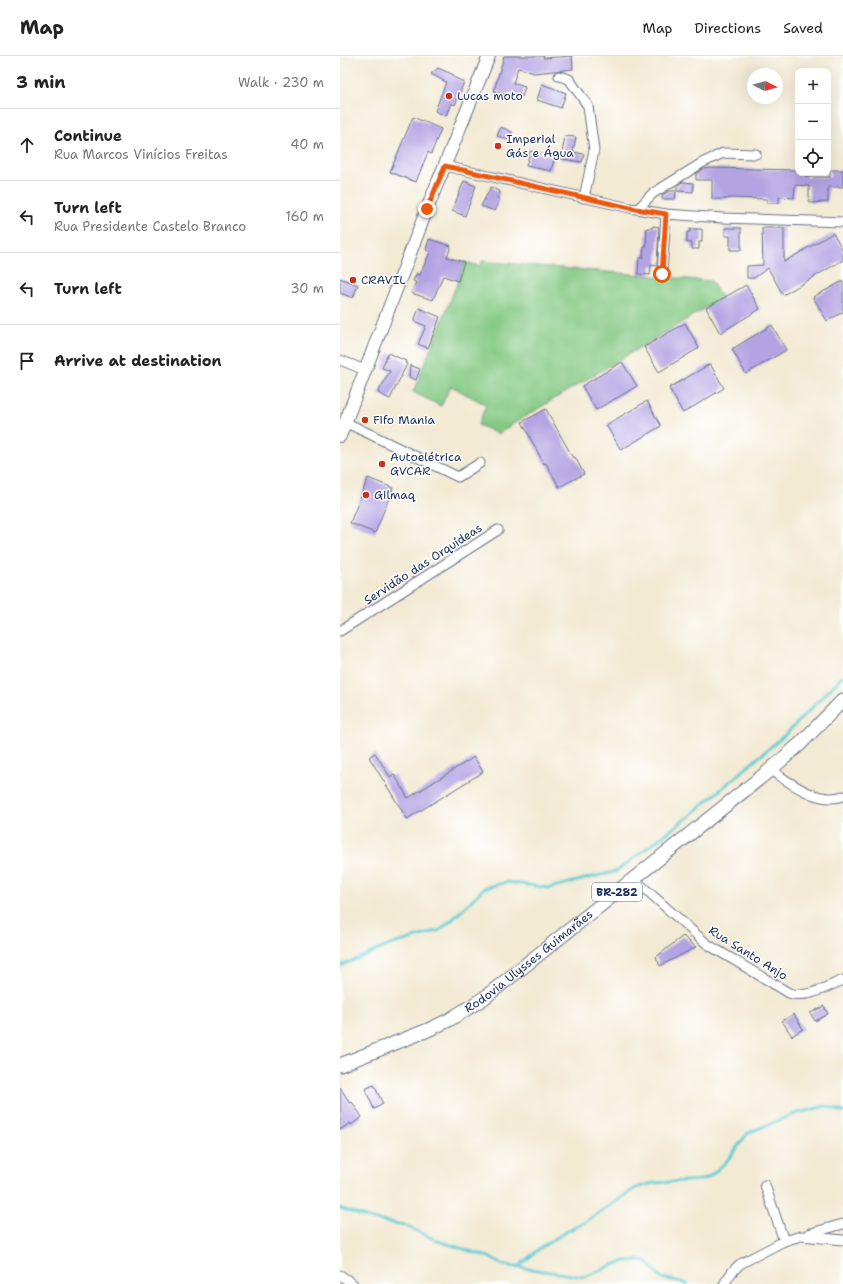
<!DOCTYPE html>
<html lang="en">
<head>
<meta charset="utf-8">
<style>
	body { margin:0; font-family:"Shantell Sans",sans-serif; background:#f2f2f2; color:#222 }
	.controls { position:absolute; right:12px; top:12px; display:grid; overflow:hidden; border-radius:8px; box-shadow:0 4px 16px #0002 }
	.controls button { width:36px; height:36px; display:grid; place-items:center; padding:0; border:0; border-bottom:1px solid #e0e0e0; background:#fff; color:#222; font:20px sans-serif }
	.compass { position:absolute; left:407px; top:12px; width:36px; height:36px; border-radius:50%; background:#fff; box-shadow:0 4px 16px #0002; rotate:95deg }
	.stop { position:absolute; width:12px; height:12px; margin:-9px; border:3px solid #ea580c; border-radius:50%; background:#fff }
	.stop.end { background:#ea580c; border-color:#fff; box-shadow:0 1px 4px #0008 }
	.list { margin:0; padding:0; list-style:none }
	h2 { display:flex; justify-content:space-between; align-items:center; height:52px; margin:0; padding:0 16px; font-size:17px }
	h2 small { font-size:13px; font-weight:400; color:#767676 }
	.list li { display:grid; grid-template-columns:26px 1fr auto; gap:12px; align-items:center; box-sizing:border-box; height:72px; padding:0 16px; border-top:1px solid #e0e0e0 }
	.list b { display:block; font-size:15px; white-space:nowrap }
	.list p { margin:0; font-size:13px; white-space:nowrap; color:#767676 }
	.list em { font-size:13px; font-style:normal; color:#767676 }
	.icon { flex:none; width:22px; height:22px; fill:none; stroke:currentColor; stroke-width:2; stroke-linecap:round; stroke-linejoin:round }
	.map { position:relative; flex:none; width:503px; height:1228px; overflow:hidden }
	header { display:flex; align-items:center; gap:24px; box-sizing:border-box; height:56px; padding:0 20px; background:#fff; border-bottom:1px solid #e0e0e0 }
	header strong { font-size:19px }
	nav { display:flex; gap:22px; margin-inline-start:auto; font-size:14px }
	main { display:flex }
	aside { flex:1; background:#fff }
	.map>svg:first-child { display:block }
	.green { fill:#85c984; stroke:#507c71 }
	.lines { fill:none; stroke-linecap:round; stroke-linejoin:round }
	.stream { stroke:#5dcad2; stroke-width:3 }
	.building { fill:#b4a3e3 }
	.minor-casing { stroke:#677087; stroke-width:11 }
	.major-casing { stroke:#677087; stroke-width:14 }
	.highway-casing { stroke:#677087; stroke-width:15 }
	.minor { stroke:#fff; stroke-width:9 }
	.major { stroke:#fff; stroke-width:12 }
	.highway { stroke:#fff; stroke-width:13 }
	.route { stroke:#ea580c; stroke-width:5 }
	.poi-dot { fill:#c8321e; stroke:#fff; stroke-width:1.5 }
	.labels { text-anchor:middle; stroke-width:3; stroke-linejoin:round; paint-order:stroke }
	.shield { fill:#fff; stroke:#5f6d8e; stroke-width:1 }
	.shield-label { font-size:11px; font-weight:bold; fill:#1b2f5e }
	.poi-label { font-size:12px; fill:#1b2f5e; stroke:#fff; text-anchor:start }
	.street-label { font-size:12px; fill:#1b2f5e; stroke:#fff }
</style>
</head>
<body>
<header>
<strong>Map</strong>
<nav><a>Map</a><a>Directions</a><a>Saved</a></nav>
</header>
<main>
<aside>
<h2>3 min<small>Walk · 230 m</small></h2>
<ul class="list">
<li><svg class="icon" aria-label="ahead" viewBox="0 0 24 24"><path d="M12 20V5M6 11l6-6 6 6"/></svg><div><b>Continue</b><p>Rua Marcos Vinícios Freitas</p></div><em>40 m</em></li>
<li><svg class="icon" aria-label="left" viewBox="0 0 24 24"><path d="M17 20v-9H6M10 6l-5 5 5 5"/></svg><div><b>Turn left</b><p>Rua Presidente Castelo Branco</p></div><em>160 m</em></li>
<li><svg class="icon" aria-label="left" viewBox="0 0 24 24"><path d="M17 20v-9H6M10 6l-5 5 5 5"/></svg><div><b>Turn left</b></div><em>30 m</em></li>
<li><svg class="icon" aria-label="arrive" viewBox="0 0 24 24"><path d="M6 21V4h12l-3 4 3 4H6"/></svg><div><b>Arrive at destination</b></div></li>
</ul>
</aside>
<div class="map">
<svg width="503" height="1228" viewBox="0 0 503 1228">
	<rect width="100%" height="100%" fill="#fff"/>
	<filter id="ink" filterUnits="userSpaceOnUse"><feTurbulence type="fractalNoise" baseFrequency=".025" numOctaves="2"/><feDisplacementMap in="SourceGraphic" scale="8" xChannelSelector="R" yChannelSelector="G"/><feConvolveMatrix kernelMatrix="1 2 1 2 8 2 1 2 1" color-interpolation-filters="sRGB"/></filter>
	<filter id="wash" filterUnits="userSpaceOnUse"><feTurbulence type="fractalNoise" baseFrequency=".012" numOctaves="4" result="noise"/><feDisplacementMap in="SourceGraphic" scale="16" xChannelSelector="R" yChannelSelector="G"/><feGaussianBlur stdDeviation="0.9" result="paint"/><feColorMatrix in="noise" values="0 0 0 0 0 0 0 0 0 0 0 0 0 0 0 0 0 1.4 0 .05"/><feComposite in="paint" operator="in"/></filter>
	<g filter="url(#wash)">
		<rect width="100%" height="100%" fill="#f3ead4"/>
		<polygon class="green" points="142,205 371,225 382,242 176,366 158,378 138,369 146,349 111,330 101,350 73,336 118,225 124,206 140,210"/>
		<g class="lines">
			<g class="stream">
				<polyline points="0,910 50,889 100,874 113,863 144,832 167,826 209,832 277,815 352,758 446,678 503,620"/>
				<polyline points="0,1152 31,1163 64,1169 98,1185 149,1201 163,1209 245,1221 272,1209 286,1205 305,1204 321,1222 338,1225 347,1228"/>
				<polyline points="177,1212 200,1192 224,1177 245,1166 296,1132 313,1127 361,1124 369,1121 386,1106 408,1077 454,1058 486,1050 503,1056"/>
			</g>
		</g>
		<g id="blocks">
			<g class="building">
				<polygon points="164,0 204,0 203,2 232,0 233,13 194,17 178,12 173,27 185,31 182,41 170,37 169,39 154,35"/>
				<polygon points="98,12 114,19 113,21 124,26 115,49 111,47 106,60 95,55 106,26 91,18"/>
				<polygon points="202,28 226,37 221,52 197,44"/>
				<polygon points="73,61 101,73 91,98 88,96 76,126 50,116"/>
				<polygon points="161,71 172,76 169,84 157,80"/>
				<polygon points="225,80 236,81 233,96 244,98 242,106 221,103"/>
				<polygon points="190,95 207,99 207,98 215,99 211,115 186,110"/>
				<polygon points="372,112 455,114 458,115 458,117 466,117 466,121 490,121 490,114 503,114 503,131 488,131 488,146 469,147 469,130 455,129 454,142 439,141 439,147 427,147 427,143 388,142 387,143 372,143 372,124 356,124 356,118 363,113"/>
				<polygon points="124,125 136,130 125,160 112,155"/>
				<polygon points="342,126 353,127 353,136 337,135 337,130"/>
				<polygon points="151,131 160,136 157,142 160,143 155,155 141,150"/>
				<polygon points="329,135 336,135 335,143 322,143 322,139"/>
				<polygon points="313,170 319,171 317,210 311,209 310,219 298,218 299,202 303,202 304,191 306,191 307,172 312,172"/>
				<polygon points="385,172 401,172 401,194 390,194 390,180 385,180"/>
				<polygon points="422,172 444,172 444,206 493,177 503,194 503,204 443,239 428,212 414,222 407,222 407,210 423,209"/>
				<polygon points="350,173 362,173 362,186 359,186 359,193 352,193 352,187 347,187 347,176 350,176"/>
				<polygon points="89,183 111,190 107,201 124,206 118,225 103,220 93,244 71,237 76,226 73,225 76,218 80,219 90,196 86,194"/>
				<polygon points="0,222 18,229 13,242 0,237"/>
				<polygon points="503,225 503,256 487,265 473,241"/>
				<polygon points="406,229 420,253 380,277 366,252"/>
				<polygon points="79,252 100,261 88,292 78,288 86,270 74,265"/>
				<polygon points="345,267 359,292 319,316 304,291"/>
				<polygon points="432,269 446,294 406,318 392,293"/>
				<polygon points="48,297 66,305 65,307 67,308 50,343 38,337 50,315 42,312"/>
				<polygon points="282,306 297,330 256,354 242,330"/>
				<polygon points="370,308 384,332 343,357 329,332"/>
				<polygon points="70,309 80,313 76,324 69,321"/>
				<polygon points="307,345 321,370 281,394 266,369"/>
				<polygon points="206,353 233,402 235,401 244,418 219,431 206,407 204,408 182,366"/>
				<polygon points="28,422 53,432 35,477 10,467"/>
				<polygon points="35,697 50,721 54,718 68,742 134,701 143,716 67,763 29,701"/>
				<polygon points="343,880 356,891 320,910 316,901"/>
				<polygon points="484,950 488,958 475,965 470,957"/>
				<polygon points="454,958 463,973 452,980 442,965"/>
				<polygon points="34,1029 43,1048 34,1053 25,1033"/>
				<polygon points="0,1031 10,1047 12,1046 22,1061 11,1069 10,1067 0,1074"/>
			</g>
		</g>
	</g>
	<g filter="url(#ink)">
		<use href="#blocks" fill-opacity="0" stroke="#677087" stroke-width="1"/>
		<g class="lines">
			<defs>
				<g id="minor">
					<polyline points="219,20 229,23 248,50 254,94 244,142"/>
					<polyline points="105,110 290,152 326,158 383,162 503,166"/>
					<polyline points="298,153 312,138 362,107 383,97 416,98"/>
					<polyline points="322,218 326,158"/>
					<polyline points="0,304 25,314"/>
					<polyline points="5,366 118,421 140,407"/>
					<polyline points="0,575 158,474"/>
					<path d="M430,714C451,727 478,749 503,740"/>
					<path d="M293,822L367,888L449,937C467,943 486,931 503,924"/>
					<polyline points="425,1129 444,1185"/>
					<polyline points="468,1178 503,1168"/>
					<polyline points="0,1219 13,1228"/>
					<polyline points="384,1228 392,1216 400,1208 444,1185 461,1180 503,1184"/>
				</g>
				<polyline id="major" points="0,380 87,153 149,0"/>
				<g id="highway">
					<path id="s1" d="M0,1009L88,974L109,964L144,942L430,714L460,688L503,644"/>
				</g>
			</defs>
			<use href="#minor" class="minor-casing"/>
			<use href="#major" class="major-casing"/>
			<use href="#highway" class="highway-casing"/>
			<use href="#minor" class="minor"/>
			<use href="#major" class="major"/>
			<use href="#highway" class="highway"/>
		</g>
	</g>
	<g class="lines" filter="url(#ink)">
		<polyline class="route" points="87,153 105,110 290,152 326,158 322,218"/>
	</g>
	<g class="poi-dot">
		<circle cx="109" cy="40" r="4"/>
		<circle cx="158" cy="90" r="4"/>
		<circle cx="13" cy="224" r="4"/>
		<circle cx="25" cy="364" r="4"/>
		<circle cx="42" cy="408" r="4"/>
		<circle cx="26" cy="439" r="4"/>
	</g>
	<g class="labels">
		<rect class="shield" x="252" y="827" width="50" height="18" rx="3"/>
		<g class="shield-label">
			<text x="277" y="840">BR-282</text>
		</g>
		<g class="poi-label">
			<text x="117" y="44">Lucas moto</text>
			<text x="166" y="87">Imperial<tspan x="166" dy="14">Gás e Água</tspan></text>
			<text x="21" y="228">CRAVIL</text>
			<text x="33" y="368">Fifo Mania</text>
			<text x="50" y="405">Autoelétrica<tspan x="50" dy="14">GVCAR</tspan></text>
			<text x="34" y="443">Gilmaq</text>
		</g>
		<g class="street-label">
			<text transform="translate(83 508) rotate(-33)" y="4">Servidão das Orquídeas</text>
			<text transform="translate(408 897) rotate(32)" y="4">Rua Santo Anjo</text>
			<text dy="4" stroke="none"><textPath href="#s1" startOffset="217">Rodovia Ulysses Guimarães</textPath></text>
		</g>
	</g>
</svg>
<div class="controls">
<button>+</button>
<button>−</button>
<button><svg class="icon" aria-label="locate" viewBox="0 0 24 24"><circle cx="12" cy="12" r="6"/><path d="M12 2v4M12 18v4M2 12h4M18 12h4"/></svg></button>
</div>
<svg class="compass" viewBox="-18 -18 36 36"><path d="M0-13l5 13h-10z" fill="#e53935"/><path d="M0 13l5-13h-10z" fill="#767676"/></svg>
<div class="stop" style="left:322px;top:218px"></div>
<div class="stop end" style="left:87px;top:153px"></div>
</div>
</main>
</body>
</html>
